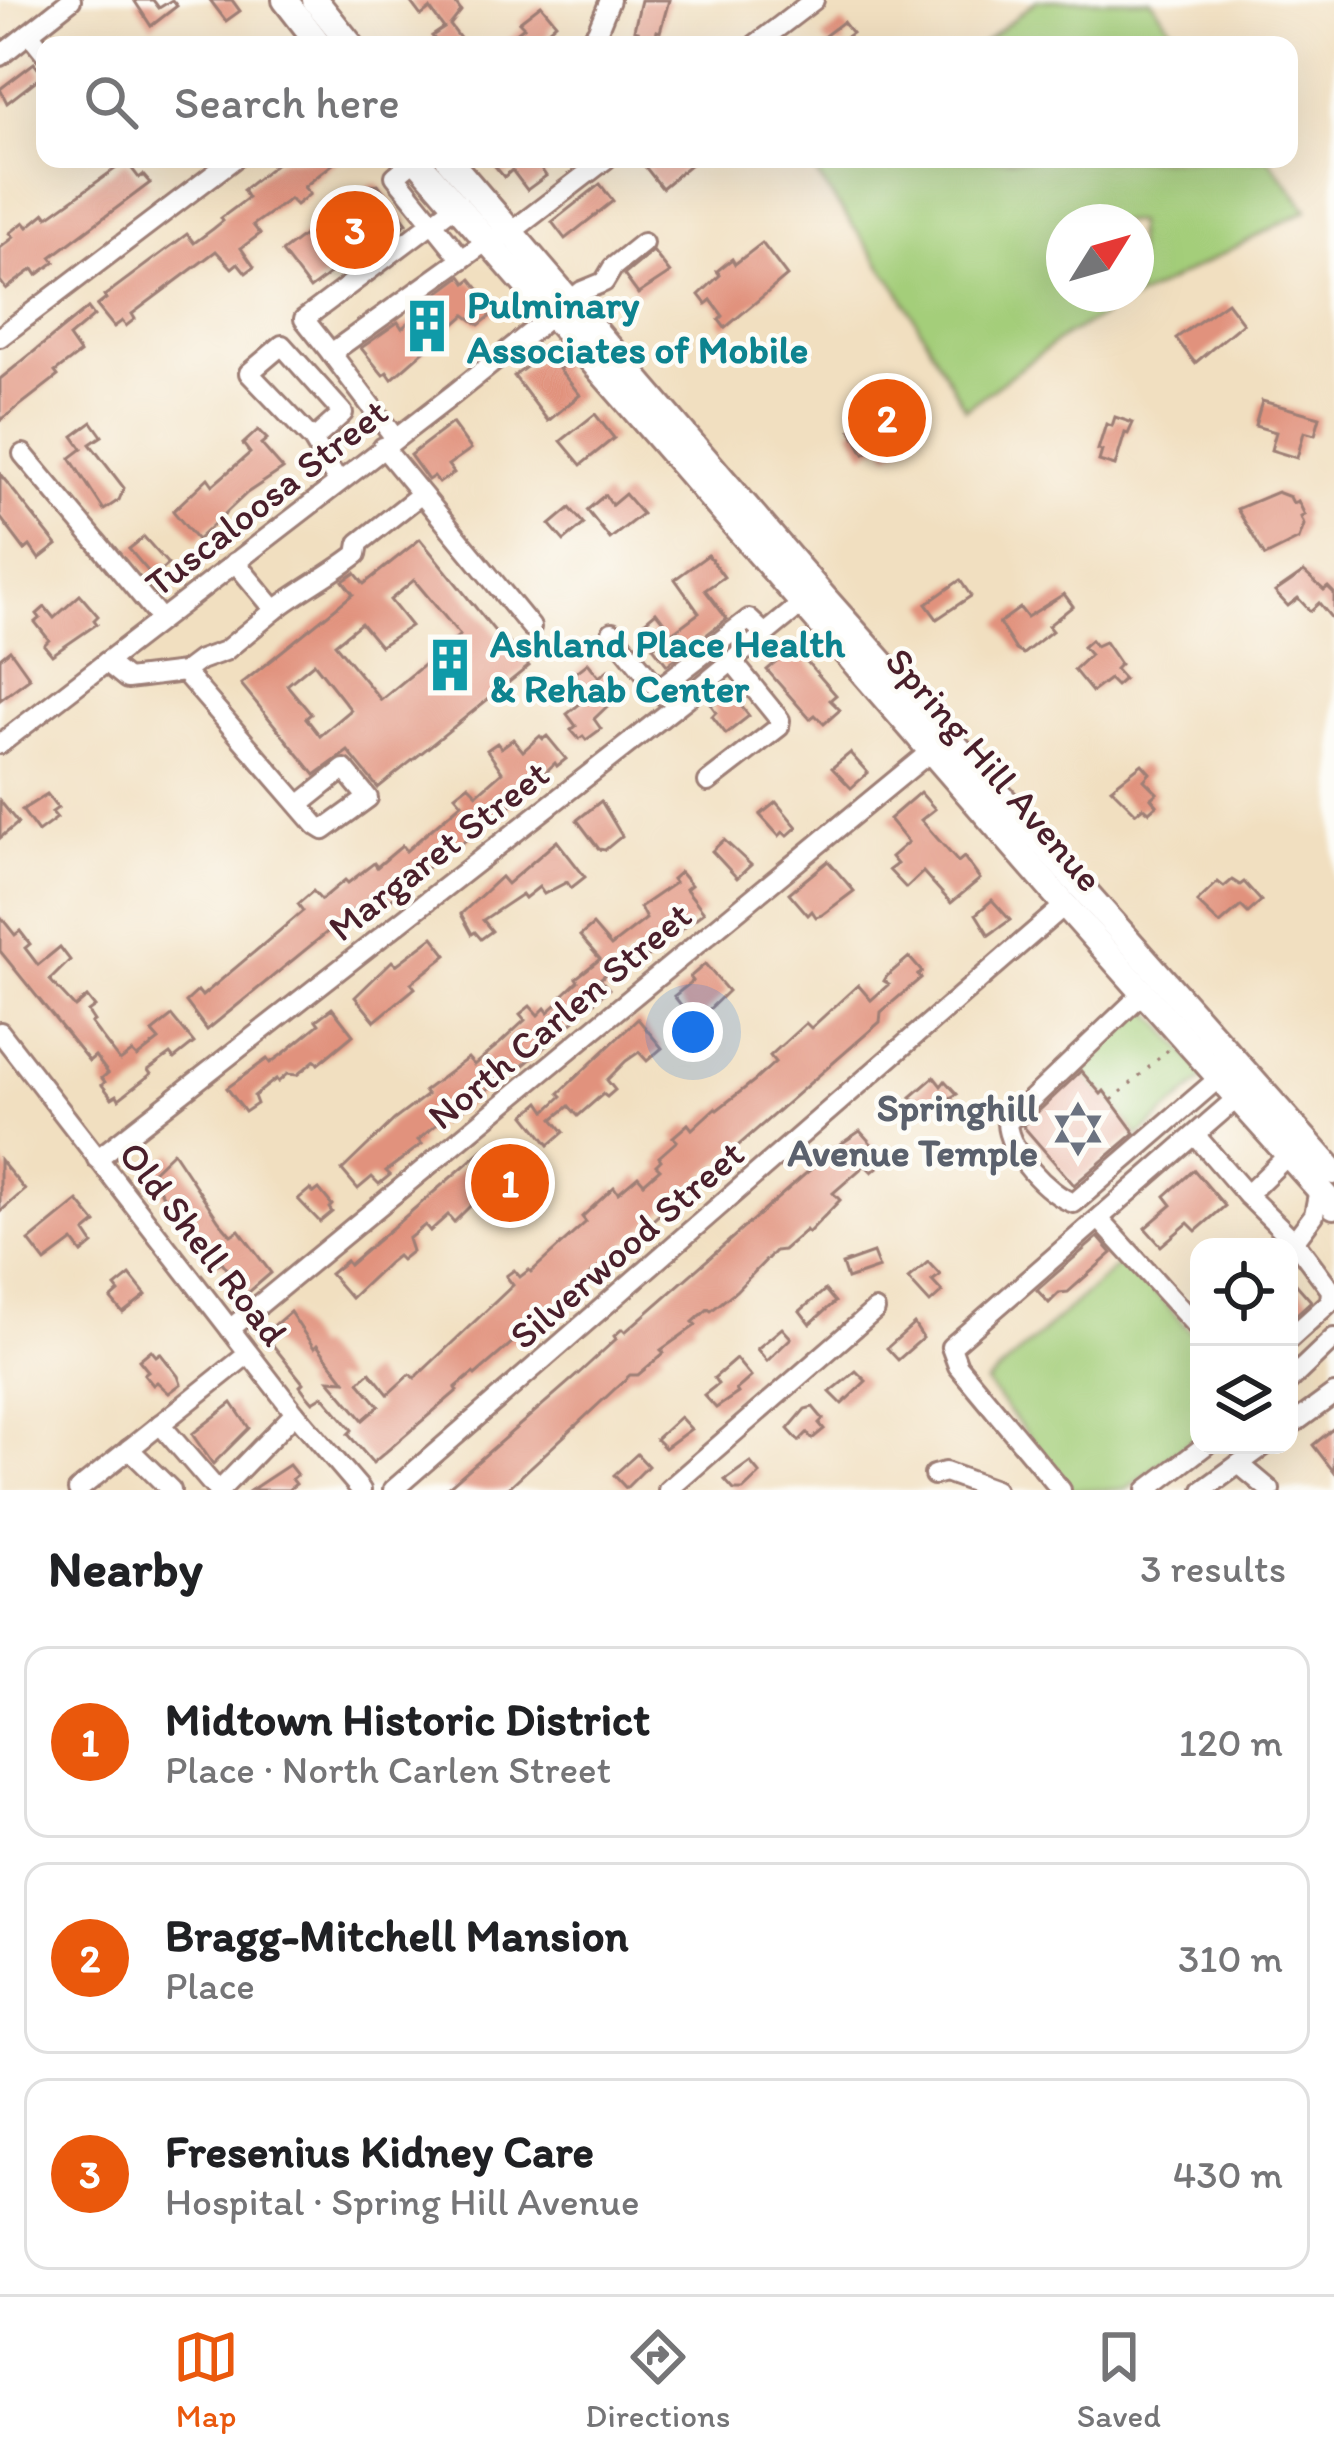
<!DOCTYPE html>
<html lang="en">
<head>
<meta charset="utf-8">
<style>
	body { margin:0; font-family:Itim,sans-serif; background:#f6f6f6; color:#202124 }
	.controls { position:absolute; right:36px; bottom:36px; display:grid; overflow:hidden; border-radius:24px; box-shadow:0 12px 48px #0002 }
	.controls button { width:108px; height:108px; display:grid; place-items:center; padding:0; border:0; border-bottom:3px solid #e0e0e0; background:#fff; color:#202124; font:60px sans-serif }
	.compass { position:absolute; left:1046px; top:204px; width:108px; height:108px; border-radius:50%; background:#fff; box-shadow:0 12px 48px #0002; rotate:53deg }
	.you { position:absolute; left:693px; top:1032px; width:42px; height:42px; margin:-30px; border:9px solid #fff; border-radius:50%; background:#1a73e8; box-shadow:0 0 0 18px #1a73e833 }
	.badge { display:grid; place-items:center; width:78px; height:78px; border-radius:50%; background:#ea580c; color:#fff; font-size:39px; font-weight:700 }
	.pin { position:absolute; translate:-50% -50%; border:6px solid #fff; box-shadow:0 3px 12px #0006 }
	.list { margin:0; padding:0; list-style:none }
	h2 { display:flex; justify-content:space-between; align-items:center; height:156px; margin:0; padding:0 48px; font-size:51px }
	h2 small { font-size:39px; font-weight:400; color:#757577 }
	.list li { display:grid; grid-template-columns:78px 1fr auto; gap:36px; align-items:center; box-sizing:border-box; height:192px; margin:0 24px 24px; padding:0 24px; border:3px solid #e0e0e0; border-radius:24px }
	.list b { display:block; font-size:45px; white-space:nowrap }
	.list p { margin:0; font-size:39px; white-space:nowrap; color:#757577 }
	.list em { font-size:39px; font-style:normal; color:#757577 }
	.icon { flex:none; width:66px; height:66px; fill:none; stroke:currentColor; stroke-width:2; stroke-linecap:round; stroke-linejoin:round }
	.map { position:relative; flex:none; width:1334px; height:1490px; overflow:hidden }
	.search { position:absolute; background:#fff; box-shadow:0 12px 48px #0002; left:36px; right:36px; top:36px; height:132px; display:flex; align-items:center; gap:30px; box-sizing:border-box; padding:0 42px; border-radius:24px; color:#757577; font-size:45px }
	.sheet { height:804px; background:#fff }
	nav { display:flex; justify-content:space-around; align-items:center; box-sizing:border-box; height:168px; border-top:3px solid #e0e0e0; background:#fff; font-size:33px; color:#757577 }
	nav a { display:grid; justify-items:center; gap:6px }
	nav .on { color:#ea580c }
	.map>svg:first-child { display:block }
	.green { fill:#a4ce7a; stroke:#777652; stroke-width:3; fill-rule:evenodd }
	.building { fill:#e1927d; fill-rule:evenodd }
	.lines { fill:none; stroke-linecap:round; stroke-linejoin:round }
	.minor-casing { stroke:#9e7f76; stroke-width:24 }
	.major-casing { stroke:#9e7f76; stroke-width:30 }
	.path { stroke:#9e7f76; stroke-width:3; stroke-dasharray:3 9; stroke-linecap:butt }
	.minor { stroke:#fff; stroke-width:18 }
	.major { stroke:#fff; stroke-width:24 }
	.labels { text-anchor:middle; stroke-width:9; stroke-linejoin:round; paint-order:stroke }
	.culture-label { font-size:39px; font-weight:bold; fill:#0d838f; stroke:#fdfcf7; text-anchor:start }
	.street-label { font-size:39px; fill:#4a1f2b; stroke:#fdfcf7 }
	.worship-label { font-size:39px; font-weight:bold; fill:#5b616d; stroke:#fdfcf7; text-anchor:end }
</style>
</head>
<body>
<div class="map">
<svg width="1334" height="1490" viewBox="0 0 1334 1490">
	<rect width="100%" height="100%" fill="#fdfcf7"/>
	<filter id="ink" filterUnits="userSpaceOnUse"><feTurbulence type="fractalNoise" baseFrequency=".00833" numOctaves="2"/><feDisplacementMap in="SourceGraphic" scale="24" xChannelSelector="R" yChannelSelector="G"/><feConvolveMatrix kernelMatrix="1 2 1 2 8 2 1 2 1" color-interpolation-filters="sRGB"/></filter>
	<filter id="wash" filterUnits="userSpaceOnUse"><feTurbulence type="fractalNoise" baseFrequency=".004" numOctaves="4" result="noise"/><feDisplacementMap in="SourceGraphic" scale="48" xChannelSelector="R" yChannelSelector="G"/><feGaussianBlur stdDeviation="2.7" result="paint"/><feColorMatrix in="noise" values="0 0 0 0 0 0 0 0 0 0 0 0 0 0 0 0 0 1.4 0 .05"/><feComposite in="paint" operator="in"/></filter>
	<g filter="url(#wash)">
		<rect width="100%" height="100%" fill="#f1dfc0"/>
		<g class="green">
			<polygon points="1037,0 1151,0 1184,45 981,45"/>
			<path d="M837,159H1269L1307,210L1064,336L965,409L900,292L817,175ZM1136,222V294H1064V222Z"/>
			<polygon points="1142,1003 1207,1076 1138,1137 1104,1092 1101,1094 1076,1065"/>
			<polygon points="1125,1259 1199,1341 1199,1434 1126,1490 1071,1490 986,1383"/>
		</g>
		<g id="blocks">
			<g class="building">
				<polygon points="134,0 153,0 159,8 172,0 177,6 151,26"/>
				<polygon points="210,0 232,0 240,11 226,21"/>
				<polygon points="409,0 453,0 461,11 450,25 465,45 439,45 432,36 444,28 430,9 421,16"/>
				<polygon points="641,0 669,0 660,32 657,31 654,41 636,35 638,31 634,30"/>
				<polygon points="541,5 556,23 548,30 550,33 536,45 501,45 524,27 519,22"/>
				<polygon points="843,22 852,33 842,40 846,45 828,45 822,38"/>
				<polygon points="34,63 43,75 7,103 0,89"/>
				<polygon points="282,159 339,159 304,187 310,194 296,205 290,199 253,225 260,234 241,248 254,267 246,273 238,263 232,268 216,251 132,314 135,319 126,326 122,321 114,327 97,306 106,299 104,296 187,234 194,243 213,229 223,221 221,218 248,198 243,190"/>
				<polygon points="489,159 526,159 529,164 535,160 546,176 527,190 512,170 504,177"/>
				<polygon points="639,159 697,159 662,188"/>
				<polygon points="126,161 139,178 143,175 150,183 51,257 55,262 37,275 33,269 6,289 0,281 0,248 14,237 10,233 24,222 28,227 45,213 48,217"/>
				<polygon points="378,184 407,223 383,242 379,237 310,289 282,252 370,185"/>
				<polygon points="600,184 613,201 565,239 552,222"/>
				<polygon points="762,243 787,276 725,328 719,320 723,316 711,300 706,304 699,295 720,275 717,271 732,259 735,264"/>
				<polygon points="653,251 670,273 638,294 624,275"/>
				<polygon points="461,276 466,283 471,279 497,311 479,325 465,315 392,379 387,372 383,375 361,348 398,322 402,328 437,300 434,296"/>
				<polygon points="1227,302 1243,323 1195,363 1176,338"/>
				<polygon points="88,308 94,316 69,337 80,353 55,372 58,376 0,421 0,379"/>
				<polygon points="552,348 564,365 559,369 580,395 548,421 514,376"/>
				<polygon points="906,387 915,404 902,412 917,438 889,454 883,444 864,454 851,430 880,414 874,404"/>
				<polygon points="1262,401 1320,417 1315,435 1304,432 1297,458 1271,450 1276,432 1255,426"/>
				<polygon points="595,414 614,438 581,465 561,441"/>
				<polygon points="1115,417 1133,423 1128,434 1125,433 1115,466 1099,461 1102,451 1098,450 1106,424 1112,426"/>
				<polygon points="92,422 102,436 90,444 124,488 119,500 104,510 70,458 82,449 73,436"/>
				<polygon points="452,423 471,449 448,465 454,473 439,483 434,476 428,480 410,455"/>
				<polygon points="258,430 267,439 261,444 283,469 247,493 197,540 173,511 208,478 213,485 250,453 243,444"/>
				<polygon points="0,474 57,545 39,559 30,546 25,550 0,517"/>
				<polygon points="1277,492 1290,497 1293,503 1298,501 1305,515 1301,517 1304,525 1299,539 1265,556 1237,509"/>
				<polygon points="625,494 642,514 610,539 587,510 605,495 612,505"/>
				<polygon points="570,508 584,524 564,541 550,525"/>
				<polygon points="144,537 168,564 153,577 129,549"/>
				<path d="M420,539L506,645L509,643L529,666L378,788L348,751L315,775L241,684L353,594L343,581L355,573L364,584ZM414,580L460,635L381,700L335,644L361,623L380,646L411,626L390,600ZM314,663L351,710L320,736L306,718L311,714L287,685Z"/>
				<polygon points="708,555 724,577 705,590 727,619 667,665 653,647 659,643 643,623 656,612 672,633 699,613 675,579"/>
				<polygon points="1304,572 1324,590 1328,587 1334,593 1334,621 1319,603 1310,611 1298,598 1288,606 1275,592"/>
				<polygon points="960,580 971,596 937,619 926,604"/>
				<polygon points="1064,594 1073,606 1048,626 1052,631 1023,654 1016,650 999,623 1020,608 1027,617"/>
				<polygon points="80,595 98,616 94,620 97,624 52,655 44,645 49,640 35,622 40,618 37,614 45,607 54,618"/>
				<polygon points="1091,640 1096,646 1105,642 1120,664 1115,669 1124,679 1116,686 1109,679 1092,692 1074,670 1090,655 1083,647"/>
				<polygon points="794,647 836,695 830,700 840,710 824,724 815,715 810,719 767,670"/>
				<polygon points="10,650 30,678 0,700 0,658"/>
				<polygon points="588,663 599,677 608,670 624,690 594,719 601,729 586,740 583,736 579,739 571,730 576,726 567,714 586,699 569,678"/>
				<polygon points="725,695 729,701 734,697 749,716 726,734 712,716 716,712 711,705"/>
				<polygon points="540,736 543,739 547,736 566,759 557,766 555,763 510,806 462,843 455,844 390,900 383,903 375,893 207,1030 186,1002 198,991 202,996 303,911 298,904 313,891 321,900 345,880 348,883 374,863 377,867 402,846 406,851 462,803 455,795 468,785 477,794 502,772 487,750 497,743 501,748 513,739 523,751"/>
				<polygon points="850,753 868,773 851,788 832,768"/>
				<polygon points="1142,764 1150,773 1144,780 1157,793 1151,798 1157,805 1149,812 1143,807 1136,813 1111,788"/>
				<polygon points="920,792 935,809 921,820 958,862 964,857 980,879 951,903 923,872 906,888 889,870 897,864 891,857 908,842 889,819"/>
				<polygon points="47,794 58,808 52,812 57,818 38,832 22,810"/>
				<polygon points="0,801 18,823 0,838"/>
				<polygon points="601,801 622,836 605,850 599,849 577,820"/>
				<polygon points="776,802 797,827 787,836 783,832 779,836 760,815"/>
				<polygon points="724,840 751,865 737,878 712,851"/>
				<polygon points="557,841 585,877 571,888 567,882 544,894 539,887 525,898 522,894 483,920 492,931 481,939 475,932 472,934 461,914 501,877 507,884"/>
				<polygon points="828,861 854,891 822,915 816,917 812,911 808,915 789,893"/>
				<polygon points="680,872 691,885 686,889 704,912 646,958 643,955 639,958 633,951 600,979 609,989 540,1051 499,1086 496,1082 455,1116 452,1112 437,1124 418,1140 422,1144 386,1171 390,1175 379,1184 372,1177 358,1189 342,1170 394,1120 427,1095 424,1091 468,1058 474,1065 500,1043 525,1020 520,1014 530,1006 538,1015 545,1008 548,1012 565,997 563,995 578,981 576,978 600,959 580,936 593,925 611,946 646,919 640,907 675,883 672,879"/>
				<polygon points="1232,880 1240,885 1244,882 1261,901 1248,913 1241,906 1220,924 1197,902 1218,882 1224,887"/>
				<polygon points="992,900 1010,920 989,935 976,914"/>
				<polygon points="0,916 15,935 20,931 30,944 25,948 38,965 60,947 70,960 50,980 75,1007 87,997 95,1007 88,1012 94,1021 91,1023 120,1061 132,1052 137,1057 159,1040 152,1032 172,1016 194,1043 174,1059 170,1054 148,1070 151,1074 119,1099 117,1095 112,1098 102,1085 105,1082 102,1078 108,1073 95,1056 89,1061 0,951"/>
				<polygon points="433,937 447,955 411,983 415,988 375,1021 355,997 392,961 396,965"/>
				<polygon points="909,957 922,972 918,975 921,978 881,1012 880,1022 475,1375 473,1373 455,1388 457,1391 373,1463 348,1434 352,1430 323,1396 313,1402 306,1394 300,1386 303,1383 264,1334 290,1312 314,1348 317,1345 345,1381 329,1380 363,1420 379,1406 359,1382 364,1377 370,1372 388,1394 410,1374 415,1378 513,1285 506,1276 514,1270 520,1277 529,1270 531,1272 586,1222 582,1217 614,1187 618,1193 638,1176 644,1183 660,1169 656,1165 661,1160 659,1157 677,1141 673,1137 688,1124 692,1129 715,1108 717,1110 754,1081 775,1062 770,1056 806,1023 811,1028 858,985 871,1000 889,984 884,981 887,976"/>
				<polygon points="705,964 728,991 695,1023 674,996 693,981 690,977"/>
				<polygon points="332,1008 353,1035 318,1064 315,1060 297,1075 287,1074 278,1082 276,1079 254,1096 257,1104 245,1112 227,1088 267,1059 270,1063 284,1053 319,1024 316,1020"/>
				<polygon points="638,1019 662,1048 647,1061 639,1052 626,1061 607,1080 615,1090 607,1097 603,1094 578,1116 569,1106 553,1119 564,1132 549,1145 525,1115 540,1102 546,1111 562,1096 559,1093"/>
				<polygon points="1081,1071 1101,1094 1104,1091 1135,1133 1074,1185 1023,1126"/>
				<polygon points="934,1077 941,1086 945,1081 957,1094 924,1112 911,1097"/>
				<polygon points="860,1131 886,1160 872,1172 865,1165 833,1193 840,1200 808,1233 806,1230 783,1250 775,1251 736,1291 711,1311 708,1309 693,1322 696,1325 661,1350 664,1353 638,1375 630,1375 506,1490 445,1490 577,1375 616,1339 614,1336 622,1329 625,1332 835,1148"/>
				<polygon points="492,1142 510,1164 506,1169 511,1175 501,1183 497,1179 454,1222 448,1215 430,1231 425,1225 408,1239 412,1251 401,1260 397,1256 388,1263 351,1298 330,1274 346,1261 349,1265"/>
				<polygon points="173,1152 219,1221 231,1235 239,1230 271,1273 242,1298 229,1282 234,1278 222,1262 218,1264 177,1218 157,1186 154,1189 146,1178"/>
				<polygon points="0,1160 25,1190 0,1212"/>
				<polygon points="1194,1170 1225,1206 1196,1231 1188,1223 1161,1246 1145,1228 1172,1205 1165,1196"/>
				<polygon points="310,1189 314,1193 319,1189 332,1205 329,1208 332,1212 320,1222 298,1199"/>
				<polygon points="78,1201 96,1223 85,1232 93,1244 82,1253 73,1241 45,1262 29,1241"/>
				<polygon points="1098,1237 1112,1253 1068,1292 1059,1293 1049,1303 1037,1290"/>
				<polygon points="873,1253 879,1268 847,1279 842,1264"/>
				<polygon points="928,1262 940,1275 932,1281 942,1292 930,1303 908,1279"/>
				<polygon points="130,1275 146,1295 123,1313 111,1299 119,1292 115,1287"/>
				<polygon points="1289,1276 1311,1301 1289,1321"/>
				<polygon points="825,1290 835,1302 810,1324 800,1311"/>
				<polygon points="914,1324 923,1338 898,1360 887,1348"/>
				<polygon points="782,1328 791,1338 767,1361 757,1349"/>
				<polygon points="151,1350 156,1356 160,1353 178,1376 181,1384 169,1393 157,1382 153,1385 144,1374 148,1371 139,1360"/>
				<polygon points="736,1359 751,1377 736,1390 738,1393 716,1408 704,1395 718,1384 714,1378"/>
				<polygon points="856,1371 866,1381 842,1404 830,1392"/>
				<polygon points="232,1403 249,1428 213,1464 192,1434"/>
				<polygon points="813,1407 823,1419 819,1423 824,1429 812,1439 807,1433 799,1441 788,1429 805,1409"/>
				<polygon points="680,1417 691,1429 665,1448 656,1439"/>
				<polygon points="1334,1428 1334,1472 1313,1445"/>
				<polygon points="637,1454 648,1466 626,1488 614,1475"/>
				<polygon points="750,1462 760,1474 743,1490 734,1490 725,1480"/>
				<polygon points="289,1465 297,1475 292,1479 296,1484 288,1490 251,1490"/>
			</g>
		</g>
	</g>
	<g filter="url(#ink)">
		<use href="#blocks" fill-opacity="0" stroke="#9e7f76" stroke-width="3"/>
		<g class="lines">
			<defs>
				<g id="minor">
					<polyline points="29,33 45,53"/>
					<polyline points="586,45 597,32 610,0"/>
					<polyline points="755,45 814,0"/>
					<polyline points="0,56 71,0"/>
					<polyline points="416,159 395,176 462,259 487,241 511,232 606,159"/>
					<polyline points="0,337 234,159"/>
					<polyline points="331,353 304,319 456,205"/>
					<polyline points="395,438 331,353 462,259"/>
					<polyline points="313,440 249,373 282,345 343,413 313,440 338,482"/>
					<polyline points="383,447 531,627"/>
					<polyline points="23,454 161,619"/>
					<path d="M235,562L275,610C302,589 329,576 357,554L359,543L420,495"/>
					<polyline points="612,632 663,695"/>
					<polyline points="106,662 127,679 184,672 316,825 324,830 368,798 344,769 299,805"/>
					<polyline points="184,672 200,660 225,651 275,610"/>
					<polyline points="658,689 749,619 765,634"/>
					<polyline points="0,744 454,394 582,291 604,282 613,267 643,243"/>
					<polyline points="708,782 779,727 780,720 732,661"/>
					<path d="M1143,993L1007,1123C1008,1151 1048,1195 1074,1203L1219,1078"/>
					<polyline points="0,1032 295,1413 361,1490"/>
					<polyline points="1196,1136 1247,1195 1288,1155"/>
					<polyline points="97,1159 687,698 810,597"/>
					<polyline points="1247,1195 1295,1242 1331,1290 1330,1302 1289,1339"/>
					<polyline points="1100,1220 1199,1329"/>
					<polyline points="1289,1248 1314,1215 1319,1189"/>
					<polyline points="230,1329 931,751"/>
					<polyline points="1289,1381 1334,1338"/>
					<polyline points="1297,1421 1334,1394"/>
					<polyline points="160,1424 217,1490"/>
					<polyline points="129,1449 171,1490"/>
					<polyline points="1239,1464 1270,1490"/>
					<polyline points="934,1475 945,1472 995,1490"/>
					<polyline points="78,1490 248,1354"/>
					<polyline points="220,1490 295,1413"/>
					<polyline points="393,1490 1065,905"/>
					<polyline points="668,1490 875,1310"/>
					<polyline points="1061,1490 958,1366 951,1347 1237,1098"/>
					<polyline points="1147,1490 1206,1445"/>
					<polyline points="1203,1490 1265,1445"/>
				</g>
				<g id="major">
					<polyline points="285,0 320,45"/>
					<polyline points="315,0 351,45"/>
					<polyline points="416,159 1065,905 1334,1206"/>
					<polyline points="448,159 823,596 1334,1172"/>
				</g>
			</defs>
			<use href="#minor" class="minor-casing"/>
			<use href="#major" class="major-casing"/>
			<polyline class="path" points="1112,1100 1168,1050"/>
			<use href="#minor" class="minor"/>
			<use href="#major" class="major"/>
		</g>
	</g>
	<defs>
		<symbol id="building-bare" viewBox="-9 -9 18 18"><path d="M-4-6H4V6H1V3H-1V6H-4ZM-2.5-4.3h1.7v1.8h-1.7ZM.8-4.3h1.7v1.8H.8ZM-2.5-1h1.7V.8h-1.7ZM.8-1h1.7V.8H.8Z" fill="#0f9aa8" stroke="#fdfcf7" stroke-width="2.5" paint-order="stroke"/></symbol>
		<symbol id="synagogue-bare" viewBox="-9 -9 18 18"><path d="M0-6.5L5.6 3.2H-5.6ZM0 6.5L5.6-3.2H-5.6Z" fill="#6b7280" stroke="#fdfcf7" stroke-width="2.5" paint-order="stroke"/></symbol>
	</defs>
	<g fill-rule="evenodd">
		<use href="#building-bare" x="389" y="288" width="76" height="76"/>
		<use href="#building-bare" x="412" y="627" width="76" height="76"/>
		<use href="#synagogue-bare" x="1040" y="1091" width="76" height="76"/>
	</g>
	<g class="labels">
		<g class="culture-label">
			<text x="467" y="318">Pulminary<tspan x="467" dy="45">Associates of Mobile</tspan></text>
			<text x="490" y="657">Ashland Place Health<tspan x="490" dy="45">&amp; Rehab Center</tspan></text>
		</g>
		<g class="street-label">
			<text transform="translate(266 497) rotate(-38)" y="14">Tuscaloosa Street</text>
			<text transform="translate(995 769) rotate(49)" y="14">Spring Hill Avenue</text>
			<text transform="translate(438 850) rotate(-38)" y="14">Margaret Street</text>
			<text transform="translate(559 1015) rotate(-40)" y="14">North Carlen Street</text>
			<text transform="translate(204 1243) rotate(52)" y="14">Old Shell Road</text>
			<text transform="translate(626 1244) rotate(-41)" y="14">Silverwood Street</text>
		</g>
		<g class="worship-label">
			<text x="1038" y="1121">Springhill<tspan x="1038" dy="45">Avenue Temple</tspan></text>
		</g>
	</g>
</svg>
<div class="controls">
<button><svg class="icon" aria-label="locate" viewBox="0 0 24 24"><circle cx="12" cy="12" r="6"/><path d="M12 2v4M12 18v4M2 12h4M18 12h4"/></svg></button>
<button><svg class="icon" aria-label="layers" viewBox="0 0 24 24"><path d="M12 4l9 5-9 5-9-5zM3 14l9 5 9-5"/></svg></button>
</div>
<svg class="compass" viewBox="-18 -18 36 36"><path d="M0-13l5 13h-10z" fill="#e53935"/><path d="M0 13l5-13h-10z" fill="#757577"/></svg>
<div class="you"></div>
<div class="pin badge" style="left:510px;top:1183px">1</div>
<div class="pin badge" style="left:887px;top:418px">2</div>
<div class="pin badge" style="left:355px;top:230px">3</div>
<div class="search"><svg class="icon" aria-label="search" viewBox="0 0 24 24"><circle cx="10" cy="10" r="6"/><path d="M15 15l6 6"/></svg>Search here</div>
</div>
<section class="sheet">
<h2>Nearby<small>3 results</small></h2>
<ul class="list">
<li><span class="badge">1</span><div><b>Midtown Historic District</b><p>Place · North Carlen Street</p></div><em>120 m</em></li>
<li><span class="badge">2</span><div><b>Bragg-Mitchell Mansion</b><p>Place</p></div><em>310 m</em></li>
<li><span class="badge">3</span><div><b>Fresenius Kidney Care</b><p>Hospital · Spring Hill Avenue</p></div><em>430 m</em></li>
</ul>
</section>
<nav>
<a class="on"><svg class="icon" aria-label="map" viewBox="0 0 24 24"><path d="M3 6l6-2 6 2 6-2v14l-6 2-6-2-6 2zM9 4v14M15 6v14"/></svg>Map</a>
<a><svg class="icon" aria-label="directions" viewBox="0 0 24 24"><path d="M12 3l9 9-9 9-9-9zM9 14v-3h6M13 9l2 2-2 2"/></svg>Directions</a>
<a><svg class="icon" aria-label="saved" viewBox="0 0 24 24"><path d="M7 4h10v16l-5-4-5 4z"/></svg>Saved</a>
</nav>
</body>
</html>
